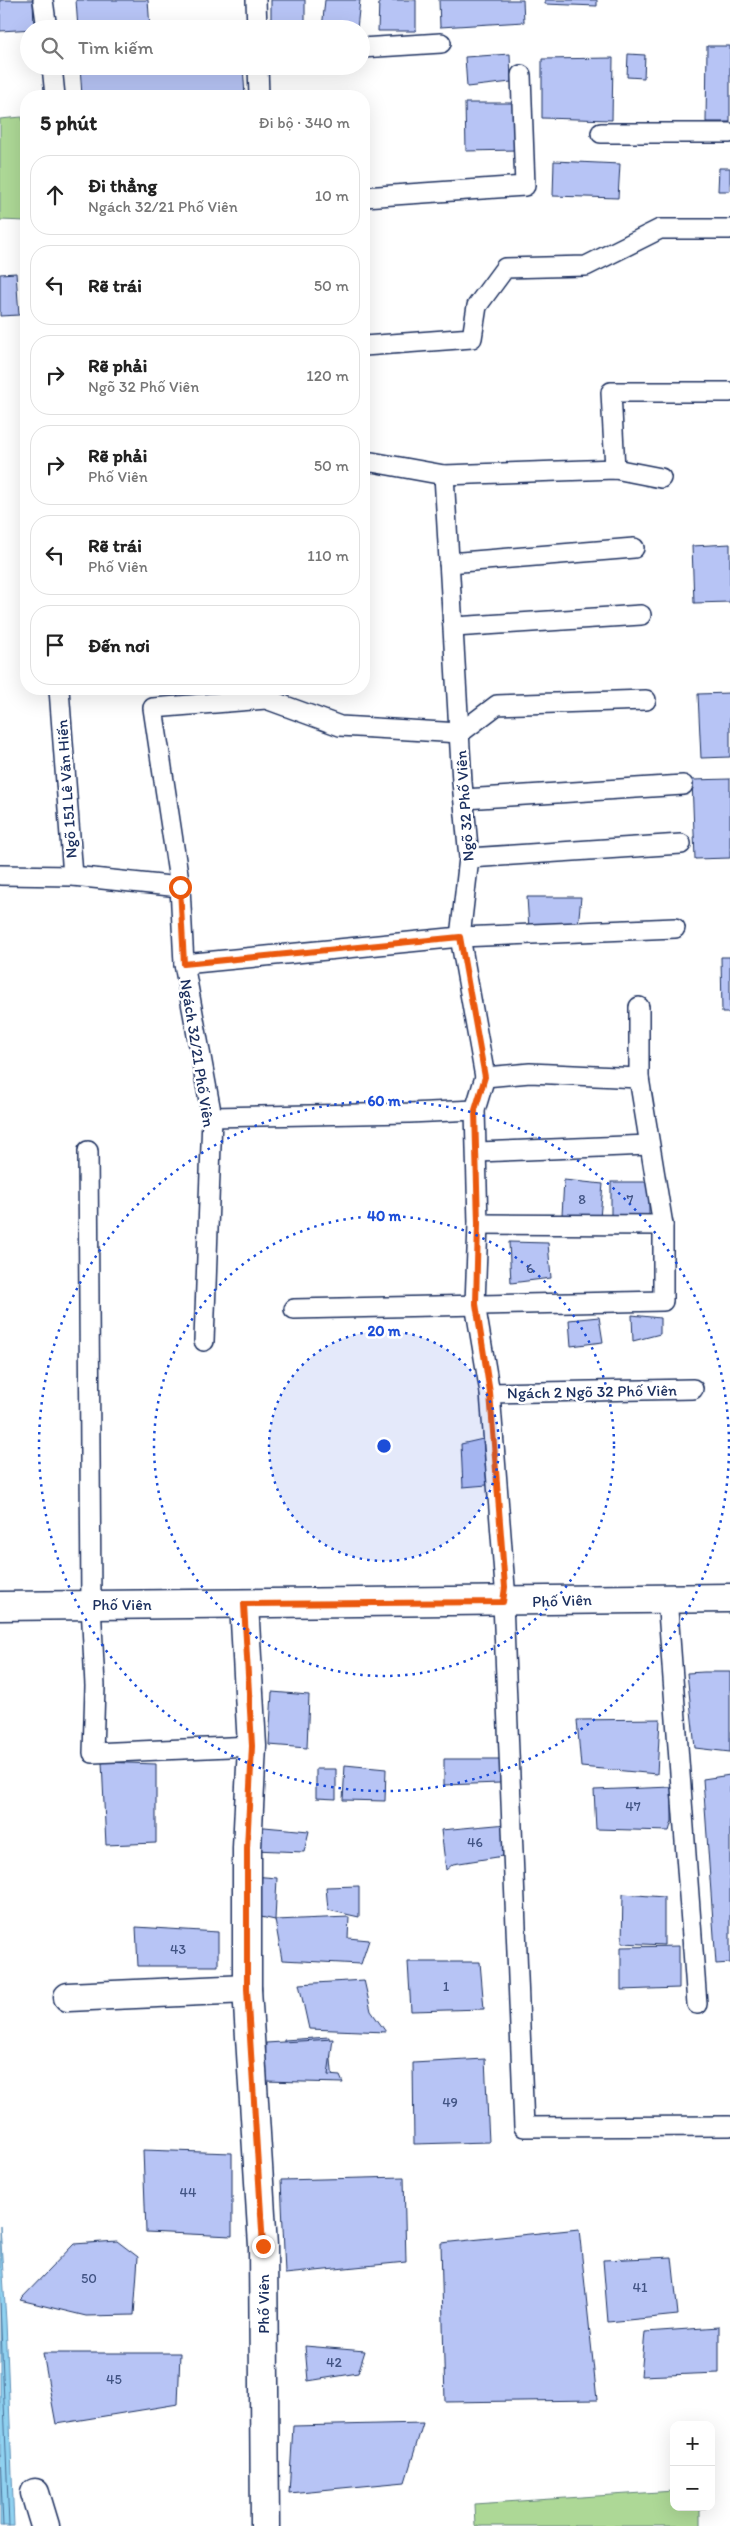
<!DOCTYPE html>
<html lang="vi">
<head>
<meta charset="utf-8">
<style>
	body { margin:0; font-family:Itim,sans-serif; background:#f2f2f2; color:#222 }
	.controls { position:absolute; right:15px; bottom:15px; display:grid; overflow:hidden; border-radius:10px; box-shadow:0 5px 20px #0002 }
	.controls button { width:45px; height:45px; display:grid; place-items:center; padding:0; border:0; border-bottom:1px solid #e0e0e0; background:#fff; color:#222; font:25px sans-serif }
	.stop { position:absolute; width:15px; height:15px; margin:-11px; border:4px solid #ea580c; border-radius:50%; background:#fff }
	.stop.end { background:#ea580c; border-color:#fff; box-shadow:0 1px 5px #0008 }
	.list { margin:0; padding:0; list-style:none }
	h2 { display:flex; justify-content:space-between; align-items:center; height:65px; margin:0; padding:0 20px; font-size:21px }
	h2 small { font-size:16px; font-weight:400; color:#767676 }
	.list li { display:grid; grid-template-columns:32px 1fr auto; gap:15px; align-items:center; box-sizing:border-box; height:80px; margin:0 10px 10px; padding:0 10px; border:1px solid #e0e0e0; border-radius:20px }
	.list b { display:block; font-size:19px; white-space:nowrap }
	.list p { margin:0; font-size:16px; white-space:nowrap; color:#767676 }
	.list em { font-size:16px; font-style:normal; color:#767676 }
	.icon { flex:none; width:28px; height:28px; fill:none; stroke:currentColor; stroke-width:2; stroke-linecap:round; stroke-linejoin:round }
	.map { position:relative; flex:none; width:730px; height:2526px; overflow:hidden }
	.search { position:absolute; background:#fff; box-shadow:0 5px 20px #0002; left:20px; top:20px; width:350px; height:55px; display:flex; align-items:center; gap:12px; box-sizing:border-box; padding:0 18px; border-radius:28px; color:#767676; font-size:19px }
	.panel { position:absolute; background:#fff; box-shadow:0 5px 20px #0002; left:20px; top:90px; width:350px; height:605px; border-radius:20px }
	.map>svg:first-child { display:block }
	.green { fill:#add896; stroke:#64847a }
	.water { fill:#8fd1f0; stroke:#6190b6 }
	.lines { fill:none; stroke-linecap:round; stroke-linejoin:round }
	.shore { stroke:#497098; stroke-width:1 }
	.building { fill:#b7c4f5; stroke:#1b2f5e }
	.lane-casing { stroke:#1b2f5e; stroke-width:22 }
	.street-casing { stroke:#1b2f5e; stroke-width:31 }
	.secondary-casing { stroke:#1b2f5e; stroke-width:31 }
	.lane { stroke:#fff; stroke-width:19 }
	.street { stroke:#fff; stroke-width:28 }
	.secondary { stroke:#fff; stroke-width:28 }
	.route { stroke:#ea580c; stroke-width:6 }
	.ring { fill:none; stroke:#1d4ed8; stroke-width:2.5; stroke-dasharray:2.5 5 }
	.labels { text-anchor:middle; stroke-width:5; stroke-linejoin:round; paint-order:stroke }
	.number-label { font-size:14px; fill:#425484 }
	.street-label { font-size:16px; fill:#1b2f5e; stroke:#fff }
	.centre { fill:#1d4ed8; stroke:#fff; stroke-width:2.5 }
	.ring-label { font-size:15px; text-anchor:middle; font-weight:bold; fill:#1d4ed8; stroke:#fff; stroke-width:5; stroke-linejoin:round; paint-order:stroke }
</style>
</head>
<body>
<div class="map">
<svg width="730" height="2526" viewBox="0 0 730 2526">
	<rect width="100%" height="100%" fill="#fff"/>
	<filter id="ink" filterUnits="userSpaceOnUse"><feTurbulence type="fractalNoise" baseFrequency=".02" numOctaves="2"/><feDisplacementMap in="SourceGraphic" scale="10" xChannelSelector="R" yChannelSelector="G"/><feConvolveMatrix kernelMatrix="1 2 1 2 8 2 1 2 1" color-interpolation-filters="sRGB"/></filter>
	<g filter="url(#ink)">
		<g class="green">
			<polygon points="22,117 26,143 26,221 0,220 0,119"/>
			<polygon points="674,2491 674,2507 700,2507 700,2526 475,2526 474,2504"/>
		</g>
		<polygon class="water" points="0,2226 6,2321 14,2526 0,2526"/>
		<g class="lines">
			<g class="shore">
				<polyline points="0,2303 9,2526"/>
				<polyline points="0,2455 3,2526"/>
			</g>
		</g>
		<g class="building">
			<polygon points="0,0 33,0 34,29 0,31"/>
			<polygon points="76,0 148,0 150,29 78,29"/>
			<rect x="271" y="0" width="34" height="29"/>
			<polygon points="325,0 360,0 357,29 322,29"/>
			<polygon points="379,0 416,0 416,31 378,31"/>
			<polygon points="439,0 523,0 524,22 440,27"/>
			<polygon points="545,0 597,0 597,6 545,4"/>
			<polygon points="707,46 730,46 730,122 706,122"/>
			<polygon points="510,54 511,82 467,87 465,57"/>
			<polygon points="628,54 645,55 644,78 627,77"/>
			<polygon points="613,58 612,120 542,118 542,59"/>
			<polygon points="80,66 243,66 245,96 82,96"/>
			<polygon points="465,103 516,103 516,150 466,151"/>
			<polygon points="554,161 620,164 618,198 553,196"/>
			<polygon points="719,168 730,168 730,191 718,191"/>
			<polygon points="16,273 19,315 0,316 0,274"/>
			<polygon points="730,544 730,602 694,603 692,546"/>
			<polygon points="730,693 730,757 701,758 698,694"/>
			<polygon points="730,779 730,858 695,859 692,780"/>
			<polygon points="527,897 581,897 578,926 529,929"/>
			<polygon points="721,957 730,957 730,1013 722,1013"/>
			<polygon points="564,1180 603,1184 600,1218 562,1215"/>
			<rect x="611" y="1182" width="38" height="35"/>
			<polygon points="509,1242 548,1243 551,1278 511,1283"/>
			<polygon points="632,1315 660,1318 660,1334 633,1341"/>
			<polygon points="599,1317 603,1342 571,1346 569,1320"/>
			<polygon points="483,1439 487,1485 463,1487 461,1444"/>
			<polygon points="704,1672 730,1672 730,1752 695,1748 687,1673"/>
			<polygon points="272,1692 309,1695 307,1748 269,1745"/>
			<polygon points="660,1719 657,1774 581,1767 577,1720"/>
			<polygon points="444,1759 502,1759 500,1783 444,1785"/>
			<polygon points="102,1762 156,1764 156,1843 106,1845"/>
			<polygon points="345,1765 386,1769 385,1801 343,1800"/>
			<polygon points="316,1769 336,1769 336,1799 316,1798"/>
			<polygon points="730,1775 730,1963 716,1964 703,1779"/>
			<polygon points="672,1787 672,1821 669,1831 596,1829 594,1790"/>
			<polygon points="507,1824 510,1855 453,1864 446,1870 441,1830"/>
			<polygon points="253,1826 309,1831 304,1852 253,1850"/>
			<polygon points="253,1876 277,1878 275,1920 247,1914"/>
			<polygon points="359,1886 359,1917 328,1910 326,1887"/>
			<polygon points="623,1894 664,1897 664,1945 622,1943"/>
			<polygon points="349,1917 348,1938 369,1940 361,1964 282,1960 275,1920"/>
			<polygon points="136,1927 218,1932 218,1966 138,1966"/>
			<polygon points="679,1946 679,1988 621,1990 621,1947"/>
			<polygon points="408,1962 480,1962 484,2009 411,2011"/>
			<polygon points="364,1980 371,2011 386,2032 309,2029 299,1984"/>
			<polygon points="329,2037 333,2082 282,2080 284,2040"/>
			<polygon points="333,2039 328,2075 340,2076 343,2083 264,2081 266,2043"/>
			<polygon points="485,2059 489,2142 414,2144 413,2063"/>
			<polygon points="143,2150 232,2153 232,2236 146,2232"/>
			<polygon points="404,2177 406,2262 285,2274 281,2180"/>
			<polygon points="579,2229 597,2400 445,2402 441,2243"/>
			<polygon points="117,2241 138,2257 134,2315 86,2316 20,2300 74,2244"/>
			<polygon points="672,2257 678,2315 608,2322 603,2260"/>
			<polygon points="719,2327 719,2373 641,2376 645,2332"/>
			<polygon points="305,2346 365,2351 358,2373 308,2381"/>
			<polygon points="43,2353 180,2353 178,2404 56,2424"/>
			<polygon points="423,2423 405,2482 289,2493 293,2426"/>
		</g>
		<g class="lines">
			<defs>
				<g id="lane">
					<polyline points="43,0 47,29"/>
					<polyline points="256,0 257,29"/>
					<polyline points="361,48 441,43"/>
					<polyline points="52,66 55,96"/>
					<polyline points="258,66 259,96"/>
					<polyline points="601,133 730,133"/>
					<polyline points="364,197 525,186 521,75"/>
					<polyline points="364,346 472,338 477,306 505,268 586,266 660,229 730,229"/>
					<polyline points="364,464 372,462 444,475 462,782 469,858 460,937 485,1077 475,1110 478,1224 475,1304 490,1393 505,1587 503,1602 524,2127 730,2126"/>
					<polyline points="615,469 611,392 730,392"/>
					<polyline points="444,475 615,469 661,478"/>
					<polyline points="449,563 634,548"/>
					<polyline points="454,627 641,615"/>
					<polyline points="59,689 73,876"/>
					<polyline points="464,799 683,785"/>
					<polyline points="469,858 681,844"/>
					<polyline points="0,875 73,876 180,887"/>
					<polyline points="184,964 460,937 675,928"/>
					<polyline points="485,1077 530,1073 639,1078"/>
					<polyline points="212,1117 409,1113 475,1110"/>
					<polyline points="88,1151 91,1604 95,1686 93,1753 252,1746"/>
					<polyline points="478,1152 649,1145"/>
					<polyline points="478,1224 663,1225"/>
					<polyline points="294,1309 663,1301 663,1225 639,1078 639,1007"/>
					<polyline points="204,1341 212,1117 184,964 180,887 153,708 266,699 340,726 460,733 497,705 646,700"/>
					<polyline points="490,1393 693,1389"/>
					<polyline points="667,1597 697,2004"/>
				</g>
				<g id="street">
					<polyline points="68,1997 247,1989"/>
					<polyline points="35,2493 45,2526"/>
				</g>
				<g id="secondary">
					<polyline points="244,1604 252,1746 247,1848 247,1989 263,2246 265,2526"/>
					<polyline points="0,1606 730,1598"/>
				</g>
			</defs>
			<use href="#lane" class="lane-casing"/>
			<use href="#street" class="street-casing"/>
			<use href="#secondary" class="secondary-casing"/>
			<use href="#lane" class="lane"/>
			<use href="#street" class="street"/>
			<use href="#secondary" class="secondary"/>
		</g>
	</g>
	<g class="lines" filter="url(#ink)">
		<polyline class="route" points="180,887 184,964 460,937 485,1077 475,1110 478,1224 476,1304 490,1393 505,1587 503,1602 244,1604 252,1746 247,1848 247,1989 263,2246"/>
	</g>
	<circle cx="384" cy="1446" r="115" fill="#1d4ed8" fill-opacity=".12"/>
	<g class="ring">
		<circle cx="384" cy="1446" r="115"/>
		<circle cx="384" cy="1446" r="230"/>
		<circle cx="384" cy="1446" r="345"/>
	</g>
	<g class="labels">
		<g class="number-label">
			<text x="582" y="1204">8</text>
			<text x="630" y="1204">7</text>
			<text x="530" y="1273">6</text>
			<text x="633" y="1811">47</text>
			<text x="475" y="1847">46</text>
			<text x="178" y="1954">43</text>
			<text x="446" y="1991">1</text>
			<text x="450" y="2107">49</text>
			<text x="188" y="2197">44</text>
			<text x="89" y="2283">50</text>
			<text x="640" y="2292">41</text>
			<text x="334" y="2367">42</text>
			<text x="114" y="2384">45</text>
		</g>
		<g class="street-label">
			<text transform="translate(66 789) rotate(-94)" y="6">Ngõ 151 Lê Văn Hiến</text>
			<text transform="translate(464 806) rotate(-94)" y="6">Ngõ 32 Phố Viên</text>
			<text transform="translate(198 1053) rotate(81)" y="6">Ngách 32/21 Phố Viên</text>
			<text transform="translate(592 1391) rotate(-1)" y="6">Ngách 2 Ngõ 32 Phố Viên</text>
			<text transform="translate(562 1600) rotate(-2)" y="6">Phố Viên</text>
			<text x="122" y="1610">Phố Viên</text>
			<text transform="translate(263 2304) rotate(-90)" y="6">Phố Viên</text>
		</g>
	</g>
	<circle cx="384" cy="1446" r="8" class="centre"/>
	<g class="ring-label">
		<text x="384" y="1106">60 m</text>
		<text x="384" y="1221">40 m</text>
		<text x="384" y="1336">20 m</text>
	</g>
</svg>
<div class="controls">
<button>+</button>
<button>−</button>
</div>
<div class="stop" style="left:180px;top:887px"></div>
<div class="stop end" style="left:263px;top:2246px"></div>
<div class="search"><svg class="icon" aria-label="search" viewBox="0 0 24 24"><circle cx="10" cy="10" r="6"/><path d="M15 15l6 6"/></svg>Tìm kiếm</div>
<section class="panel">
<h2>5 phút<small>Đi bộ · 340 m</small></h2>
<ul class="list">
<li><svg class="icon" aria-label="ahead" viewBox="0 0 24 24"><path d="M12 20V5M6 11l6-6 6 6"/></svg><div><b>Đi thẳng</b><p>Ngách 32/21 Phố Viên</p></div><em>10 m</em></li>
<li><svg class="icon" aria-label="left" viewBox="0 0 24 24"><path d="M17 20v-9H6M10 6l-5 5 5 5"/></svg><div><b>Rẽ trái</b></div><em>50 m</em></li>
<li><svg class="icon" aria-label="right" viewBox="0 0 24 24"><path d="M7 20v-9h11M14 6l5 5-5 5"/></svg><div><b>Rẽ phải</b><p>Ngõ 32 Phố Viên</p></div><em>120 m</em></li>
<li><svg class="icon" aria-label="right" viewBox="0 0 24 24"><path d="M7 20v-9h11M14 6l5 5-5 5"/></svg><div><b>Rẽ phải</b><p>Phố Viên</p></div><em>50 m</em></li>
<li><svg class="icon" aria-label="left" viewBox="0 0 24 24"><path d="M17 20v-9H6M10 6l-5 5 5 5"/></svg><div><b>Rẽ trái</b><p>Phố Viên</p></div><em>110 m</em></li>
<li><svg class="icon" aria-label="arrive" viewBox="0 0 24 24"><path d="M6 21V4h12l-3 4 3 4H6"/></svg><div><b>Đến nơi</b></div></li>
</ul>
</section>
</div>
</body>
</html>
